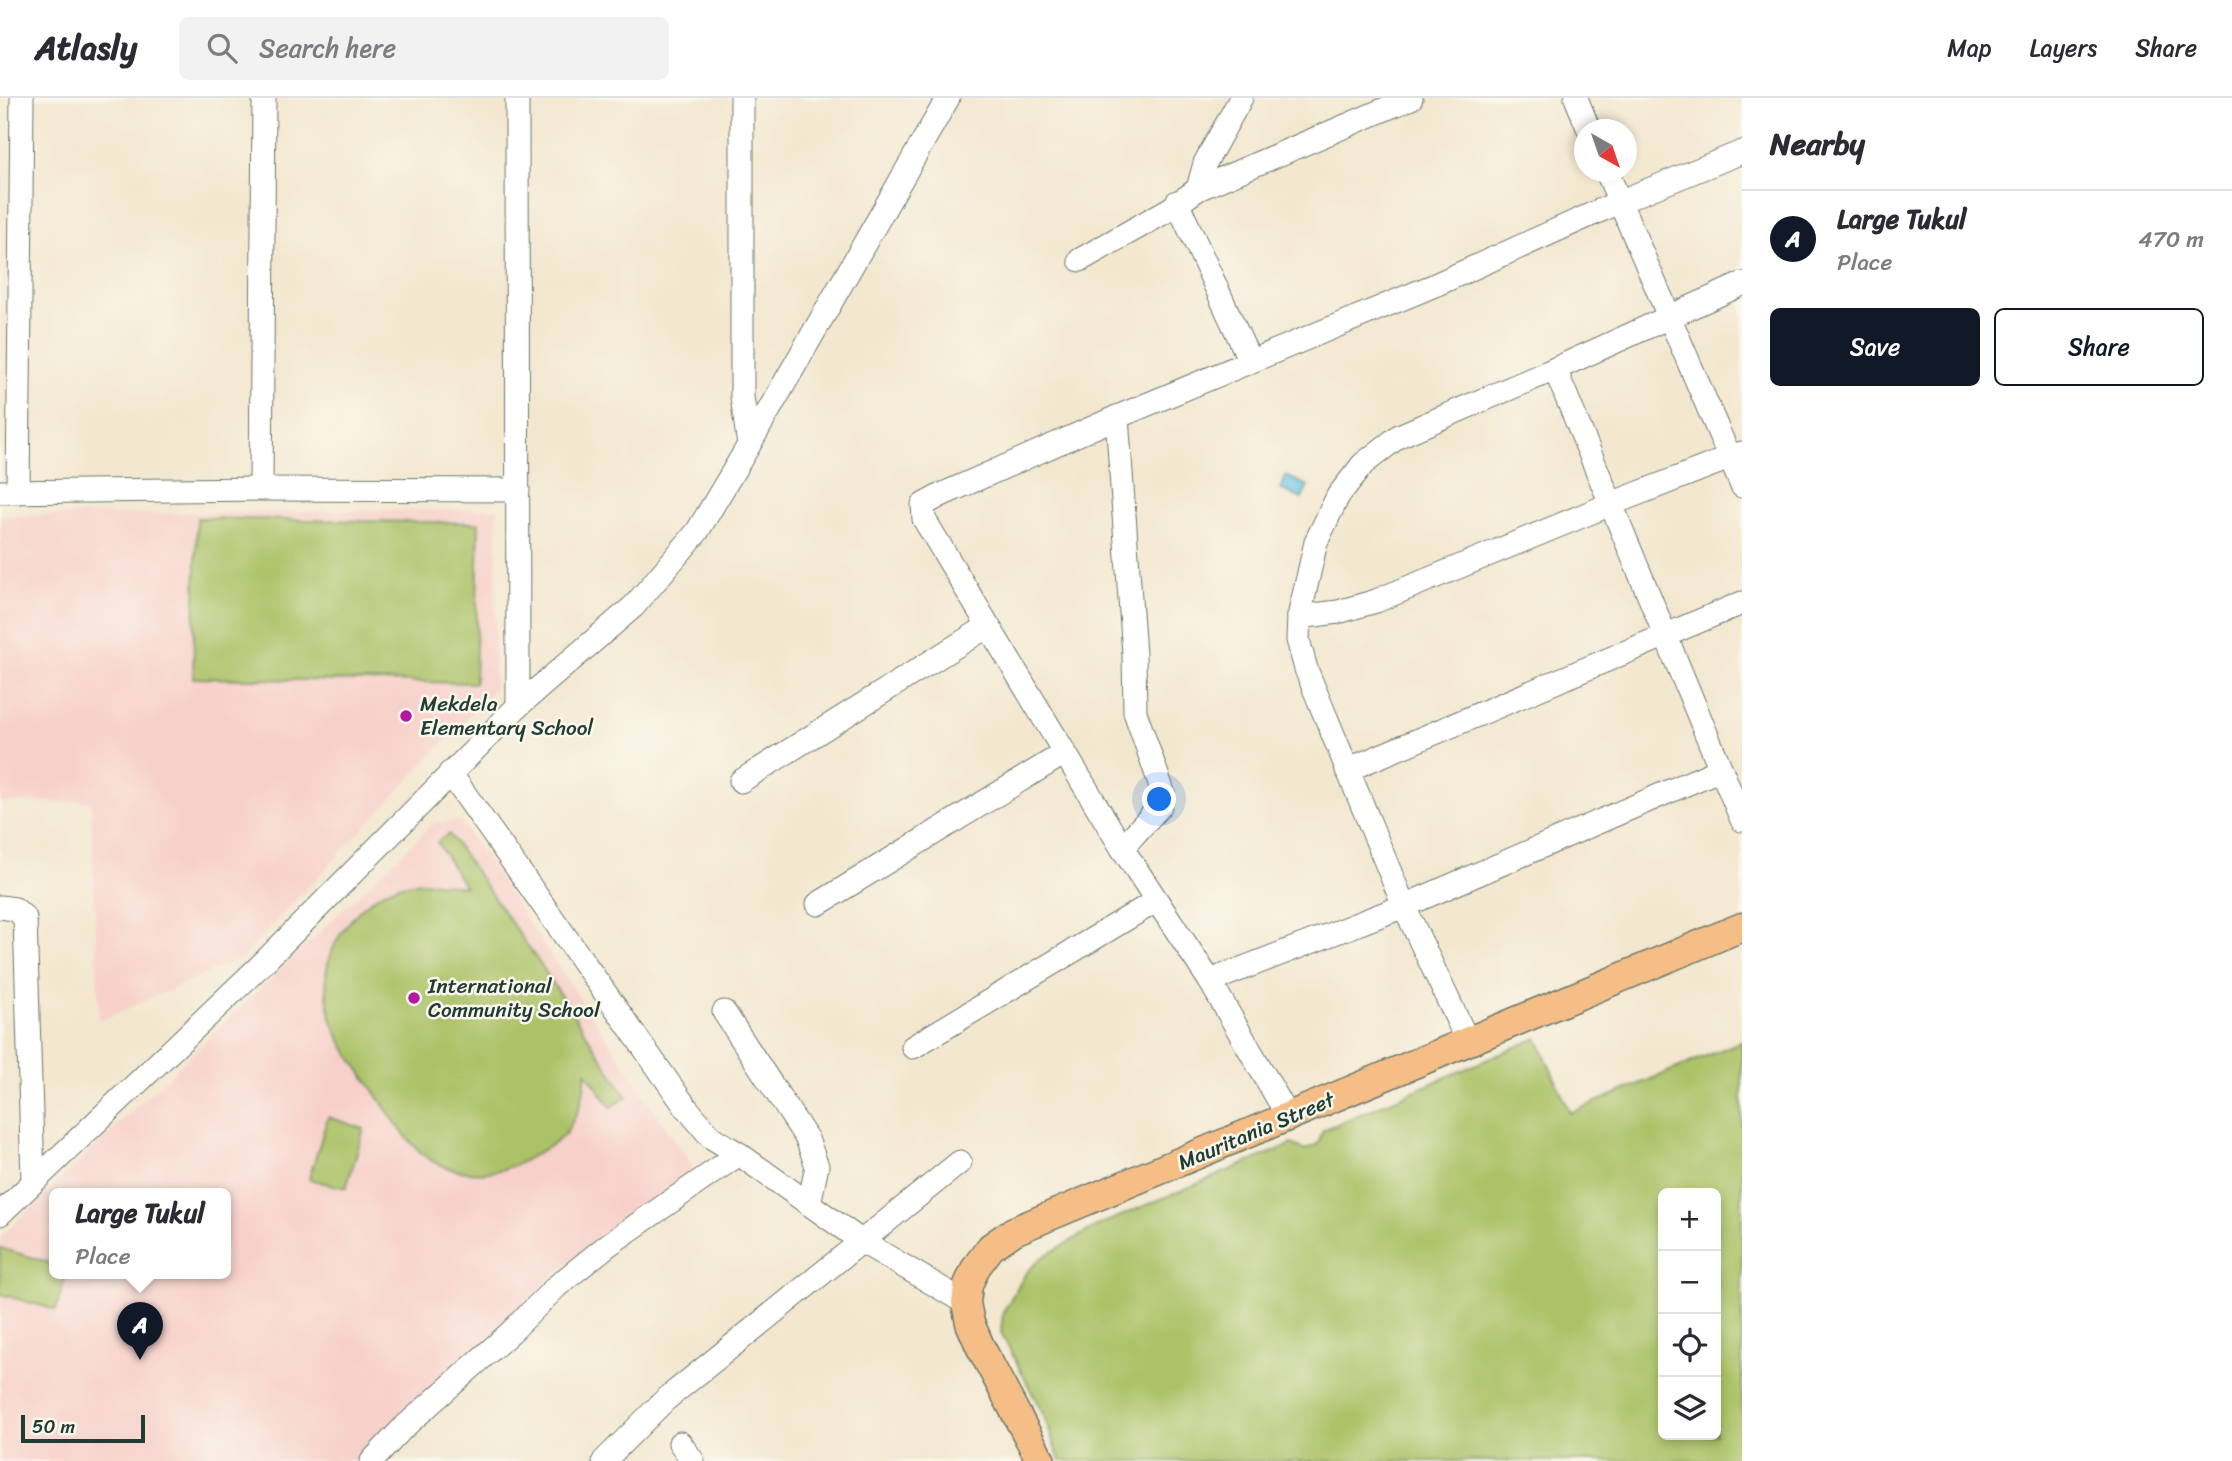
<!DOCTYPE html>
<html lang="en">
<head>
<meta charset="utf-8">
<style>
	body { margin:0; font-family:Sriracha,sans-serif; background:#f2f2f3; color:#2b2b33 }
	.controls { position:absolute; right:21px; bottom:21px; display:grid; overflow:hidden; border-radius:10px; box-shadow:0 4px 10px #0003 }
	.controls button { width:63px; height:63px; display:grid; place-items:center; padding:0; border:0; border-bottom:2px solid #e1e1e2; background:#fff; color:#2b2b33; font:35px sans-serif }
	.compass { position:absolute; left:1574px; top:21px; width:63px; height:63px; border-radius:50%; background:#fff; box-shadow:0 4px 10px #0003; rotate:140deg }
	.scale { position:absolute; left:21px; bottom:18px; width:124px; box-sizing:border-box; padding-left:7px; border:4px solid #1f3d34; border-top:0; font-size:19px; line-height:24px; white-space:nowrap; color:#1f3d34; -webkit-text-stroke:5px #fbf7ec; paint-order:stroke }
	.you { position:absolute; left:1160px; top:702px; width:24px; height:24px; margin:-18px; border:5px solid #fff; border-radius:50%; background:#1a73e8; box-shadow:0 0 0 10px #1a73e833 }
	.badge { display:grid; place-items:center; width:46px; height:46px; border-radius:50%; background:#111827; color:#fff; font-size:23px; font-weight:700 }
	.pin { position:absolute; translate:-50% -58px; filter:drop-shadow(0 2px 4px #0008) }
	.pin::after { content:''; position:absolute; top:37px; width:24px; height:21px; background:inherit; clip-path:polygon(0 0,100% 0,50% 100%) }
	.popup { position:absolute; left:49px; top:1090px; width:182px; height:91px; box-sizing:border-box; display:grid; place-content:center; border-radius:10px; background:#fff; filter:drop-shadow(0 2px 5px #0005); font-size:23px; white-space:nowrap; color:#7c7c81 }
	.popup b { font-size:26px; color:#2b2b33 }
	.popup::after { content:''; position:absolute; left:50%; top:100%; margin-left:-14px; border:14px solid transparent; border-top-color:#fff }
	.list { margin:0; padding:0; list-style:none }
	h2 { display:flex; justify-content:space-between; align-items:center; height:91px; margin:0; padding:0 28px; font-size:30px }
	h2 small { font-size:23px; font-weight:400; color:#7c7c81 }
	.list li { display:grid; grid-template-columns:46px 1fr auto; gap:21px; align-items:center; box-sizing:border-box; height:98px; padding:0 28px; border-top:2px solid #e1e1e2 }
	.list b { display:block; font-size:26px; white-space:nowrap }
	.list p { margin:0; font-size:23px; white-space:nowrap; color:#7c7c81 }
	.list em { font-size:23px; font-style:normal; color:#7c7c81 }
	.actions { display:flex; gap:14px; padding:21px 28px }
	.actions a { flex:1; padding:16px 0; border:2px solid #111827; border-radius:10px; text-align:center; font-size:24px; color:#111827 }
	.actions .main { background:#111827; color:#fff }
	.icon { flex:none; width:38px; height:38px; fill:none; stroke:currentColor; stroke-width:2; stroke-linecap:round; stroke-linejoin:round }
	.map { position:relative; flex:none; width:1742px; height:1363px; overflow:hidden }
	header { display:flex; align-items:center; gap:42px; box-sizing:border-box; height:98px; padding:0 35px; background:#fff; border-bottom:2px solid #e1e1e2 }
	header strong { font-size:33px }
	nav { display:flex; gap:38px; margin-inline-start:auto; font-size:24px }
	.search { width:490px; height:63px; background:#f2f2f3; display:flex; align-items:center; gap:18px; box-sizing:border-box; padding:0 24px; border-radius:10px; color:#7c7c81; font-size:26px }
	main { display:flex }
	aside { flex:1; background:#fff }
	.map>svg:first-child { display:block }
	.built { fill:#f7d0c9; fill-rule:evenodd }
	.green { fill:#abc268; stroke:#65804e; stroke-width:2; fill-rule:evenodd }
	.water { fill:#64c2e2; stroke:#42808b; stroke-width:2 }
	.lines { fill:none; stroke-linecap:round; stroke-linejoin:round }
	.minor-casing { stroke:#69786a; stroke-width:25 }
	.major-casing { stroke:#69786a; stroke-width:31 }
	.minor { stroke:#fff; stroke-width:23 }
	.major { stroke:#f6be87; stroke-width:28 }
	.poi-dot { fill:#b5179e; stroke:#fbf7ec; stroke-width:2.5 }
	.labels { text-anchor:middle; stroke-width:5; stroke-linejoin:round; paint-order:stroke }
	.poi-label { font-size:21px; fill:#1f3d34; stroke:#fbf7ec; text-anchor:start }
	.street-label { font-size:21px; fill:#1f3d34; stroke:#fbf7ec }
</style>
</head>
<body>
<header>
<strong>Atlasly</strong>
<div class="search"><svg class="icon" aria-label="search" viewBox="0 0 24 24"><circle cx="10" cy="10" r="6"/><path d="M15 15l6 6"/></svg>Search here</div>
<nav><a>Map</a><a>Layers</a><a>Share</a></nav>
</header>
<main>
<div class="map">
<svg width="1742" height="1363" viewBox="0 0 1742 1363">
	<rect width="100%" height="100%" fill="#fbf7ec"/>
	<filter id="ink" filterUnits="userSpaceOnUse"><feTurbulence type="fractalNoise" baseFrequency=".0143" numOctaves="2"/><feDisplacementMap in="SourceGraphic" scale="14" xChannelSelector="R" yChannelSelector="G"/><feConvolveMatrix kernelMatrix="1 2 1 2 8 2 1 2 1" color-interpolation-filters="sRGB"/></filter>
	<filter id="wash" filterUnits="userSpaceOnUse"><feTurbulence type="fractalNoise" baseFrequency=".00686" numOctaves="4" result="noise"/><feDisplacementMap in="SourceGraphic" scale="28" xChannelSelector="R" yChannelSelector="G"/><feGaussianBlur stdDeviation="1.57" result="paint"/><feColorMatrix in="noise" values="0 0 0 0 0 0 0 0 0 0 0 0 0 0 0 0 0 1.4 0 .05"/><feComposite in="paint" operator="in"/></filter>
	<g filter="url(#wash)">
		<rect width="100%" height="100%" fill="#f3e7cf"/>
		<g class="built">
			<polygon points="498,411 494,591 242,860 99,923 91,703 0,705 0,418"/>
			<path d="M435,724H461L699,1078L555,1175L362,1363H0V1139ZM54,1096H226V1176H54Z"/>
		</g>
		<g class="green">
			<polygon points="197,420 479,425 475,585 193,580"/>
			<path d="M449,736L543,870L627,999L611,1009L586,974C584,995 582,1006 572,1024C569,1029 567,1035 563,1038C555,1046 542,1052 532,1058C503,1077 468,1080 436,1065C414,1055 390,1017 377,997C361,973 339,947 331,919C327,904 324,880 328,866C336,832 368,796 401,787C423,781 443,786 465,789L437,744Z"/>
			<path d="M1537,940L1570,1015L1742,943V1363H1060L1044,1318L1001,1234L1003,1214L1026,1175L1041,1160L1097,1128L1292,1046L1305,1052L1318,1046L1323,1032ZM1663,1095H1716V1337H1663Z"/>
			<polygon points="328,1019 364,1031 346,1090 309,1081"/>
			<polygon points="0,1150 54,1166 54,1176 66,1176 56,1212 0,1196"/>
		</g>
		<polygon class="water" points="1286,378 1308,388 1302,401 1280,391"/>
	</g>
	<g filter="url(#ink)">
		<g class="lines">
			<defs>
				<g id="minor">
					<polyline points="517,0 518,608"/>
					<polyline points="742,0 742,299 749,347"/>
					<polyline points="1576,0 1589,32"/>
					<polyline points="1607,74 1742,388"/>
					<polyline points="1198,91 1205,65 1241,0"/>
					<polyline points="1177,104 1250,263"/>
					<polyline points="1080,162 1170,111 1198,91 1411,0"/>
					<polyline points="1555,271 1742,722"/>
					<polyline points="1117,319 1134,556 1135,614 1163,694 1160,708 1122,750"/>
					<polyline points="261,391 264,0"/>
					<polyline points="0,394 261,391 518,392"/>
					<polyline points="18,394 22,0"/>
					<polyline points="1299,519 1338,514 1376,503 1611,406 1742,355"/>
					<polyline points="1347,672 1742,505"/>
					<polyline points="450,675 685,1008 711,1039 739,1056 861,1143 966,1205"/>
					<polyline points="741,683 988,528"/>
					<polyline points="818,806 1063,656"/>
					<polyline points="0,809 15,811 25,820 33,1082"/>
					<polyline points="1210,883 1404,808 1721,671"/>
					<polyline points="724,914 807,1041 817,1068 809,1106"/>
					<polyline points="1468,944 1404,808 1306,571 1298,542 1299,519 1316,444 1338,398 1363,366 1399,338 1555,271 1742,186"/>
					<polyline points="913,949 1156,803"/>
					<polyline points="1289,1020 1210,883 1122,750 924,421 923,407 941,397 1117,319 1435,187 1619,104 1742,54"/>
					<polyline points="0,1116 262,866 518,608 634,508 697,434 749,347 948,0"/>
					<polyline points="680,1345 693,1363"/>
					<polyline points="372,1363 403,1330 511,1234 557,1188 608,1147 739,1056"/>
					<polyline points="604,1363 665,1302 960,1064"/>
				</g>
				<polyline id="major" points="1041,1363 980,1248 970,1225 966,1205 968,1187 976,1169 991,1149 1014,1133 1742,829"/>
			</defs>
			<use href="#minor" class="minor-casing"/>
			<use href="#major" class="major-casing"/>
			<use href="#minor" class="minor"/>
			<use href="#major" class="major"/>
		</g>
	</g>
	<g class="poi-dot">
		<circle cx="406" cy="618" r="7"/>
		<circle cx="414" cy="900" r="7"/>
	</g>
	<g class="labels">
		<g class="poi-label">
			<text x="420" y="613">Mekdela<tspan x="420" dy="24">Elementary School</tspan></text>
			<text x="428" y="895">International<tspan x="428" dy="24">Community School</tspan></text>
		</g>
		<g class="street-label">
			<text transform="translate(1256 1033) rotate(-23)" y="7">Mauritania Street</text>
		</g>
	</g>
</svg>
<div class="controls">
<button>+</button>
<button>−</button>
<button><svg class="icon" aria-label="locate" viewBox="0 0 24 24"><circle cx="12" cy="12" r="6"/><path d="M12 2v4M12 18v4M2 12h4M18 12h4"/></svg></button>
<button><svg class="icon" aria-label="layers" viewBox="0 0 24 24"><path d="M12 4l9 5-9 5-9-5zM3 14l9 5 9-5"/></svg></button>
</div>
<svg class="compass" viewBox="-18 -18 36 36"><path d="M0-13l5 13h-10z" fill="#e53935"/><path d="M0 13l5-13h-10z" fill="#7c7c81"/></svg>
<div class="scale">50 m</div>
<div class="you"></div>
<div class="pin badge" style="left:140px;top:1262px">A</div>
<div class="popup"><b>Large Tukul</b>Place</div>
</div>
<aside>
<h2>Nearby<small></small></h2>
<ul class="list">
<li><span class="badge">A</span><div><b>Large Tukul</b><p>Place</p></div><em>470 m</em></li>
</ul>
<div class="actions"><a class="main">Save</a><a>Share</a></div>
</aside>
</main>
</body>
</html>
